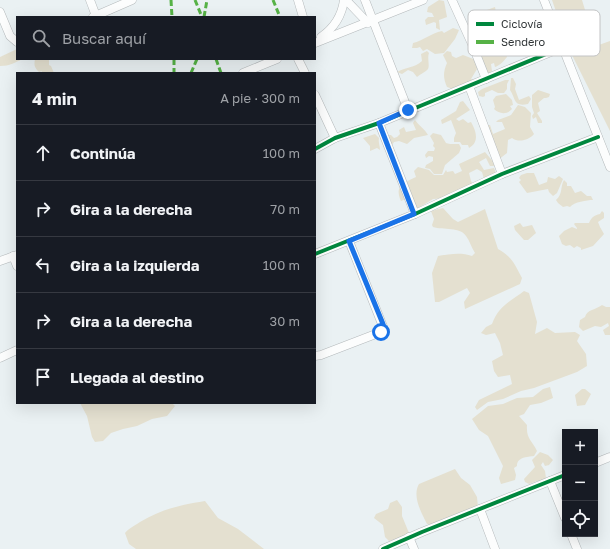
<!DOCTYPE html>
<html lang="es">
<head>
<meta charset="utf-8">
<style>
	body { margin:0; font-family:"Golos Text",sans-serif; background:#20242c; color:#f1f3f6 }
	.controls { position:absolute; right:12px; bottom:12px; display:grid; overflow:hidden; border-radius:0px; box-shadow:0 4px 16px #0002 }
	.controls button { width:36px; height:36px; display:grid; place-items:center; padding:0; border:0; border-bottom:1px solid #363941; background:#171b24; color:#f1f3f6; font:20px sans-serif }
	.stop { position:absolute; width:12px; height:12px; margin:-9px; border:3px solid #1a73e8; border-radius:50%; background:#fff }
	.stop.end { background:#1a73e8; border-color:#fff; box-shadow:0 1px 4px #0008 }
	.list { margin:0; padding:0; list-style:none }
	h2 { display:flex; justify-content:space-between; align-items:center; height:52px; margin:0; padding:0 16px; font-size:17px }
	h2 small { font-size:13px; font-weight:400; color:#9ea1a6 }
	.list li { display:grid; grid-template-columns:26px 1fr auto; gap:12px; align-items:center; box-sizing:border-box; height:56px; padding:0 16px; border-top:1px solid #363941 }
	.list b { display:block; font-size:15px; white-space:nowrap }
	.list em { font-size:13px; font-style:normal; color:#9ea1a6 }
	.icon { flex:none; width:22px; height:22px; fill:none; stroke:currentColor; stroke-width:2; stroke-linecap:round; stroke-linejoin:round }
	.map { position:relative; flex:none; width:610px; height:549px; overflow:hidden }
	.search { position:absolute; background:#171b24; box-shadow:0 4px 16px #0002; left:16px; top:16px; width:300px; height:44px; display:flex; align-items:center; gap:10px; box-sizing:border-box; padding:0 14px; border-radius:0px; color:#9ea1a6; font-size:15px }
	.panel { position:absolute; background:#171b24; box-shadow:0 4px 16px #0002; left:16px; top:72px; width:300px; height:332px; border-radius:0px }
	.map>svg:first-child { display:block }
	.green { fill:#e4e0d0 }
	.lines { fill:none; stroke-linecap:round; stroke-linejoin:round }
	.minor-casing { stroke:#b4b9bb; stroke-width:9 }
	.minor { stroke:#fcfdfd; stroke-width:8 }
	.quiet { stroke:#56b246; stroke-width:3; stroke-dasharray:6 3; stroke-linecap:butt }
	.cycleway-casing { stroke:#fff; stroke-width:6 }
	.cycleway { stroke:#00873e; stroke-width:4 }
	.route { stroke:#1a73e8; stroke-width:5 }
	.key { fill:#fff; stroke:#c2c3c4; stroke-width:1 }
	.key-label { font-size:11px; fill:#323739 }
</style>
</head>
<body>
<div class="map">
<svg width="610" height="549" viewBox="0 0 610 549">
	<rect width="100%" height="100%" fill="#eaf1f3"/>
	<g class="green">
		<polygon points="439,0 444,1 447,17 439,20 440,30 436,28 436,23 434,22 426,25 425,20 428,17 434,17 432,13 427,12 428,7"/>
		<polygon points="552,0 582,0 596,46 610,41 610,131 569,49"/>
		<path d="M495,7L496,12L493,16L481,21L479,27L474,28V33H469L468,26C479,17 479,12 495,7Z"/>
		<path d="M453,28L459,30L455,39L444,53L435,54L427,49L423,51L420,47L417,48H412L413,43C423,41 431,33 442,31L444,33Z"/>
		<path d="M478,37L481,40L485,48L484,51L488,56L492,55L491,49L500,50L504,48L507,57C504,61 499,66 495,67L494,63L491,64L492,71L487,74L473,55L469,54V50L476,47Z"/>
		<path d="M17,49V59H23C13,63 11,66 0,66V57Z"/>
		<path d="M427,51L429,53C427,58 430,66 428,69C426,72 420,74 417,77L413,72L408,70L402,74L397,72C405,67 415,68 422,61L421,54Z"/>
		<path d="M447,51L451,52L452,56L456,58L463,55L476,60L477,69L471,79L476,81L453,89L447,87C443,78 443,72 447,63L443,55Z"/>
		<path d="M35,59H49V65L51,66L54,73H41L42,71L39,72C34,67 34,65 35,59Z"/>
		<path d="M511,78H513L516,84L515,89L519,100L529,96L531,99L528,104C513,107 516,99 510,90Z"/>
		<polygon points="505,80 509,80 507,84 507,89 504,93 498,93 492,90 485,93 485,96 483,97 479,96 478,92 482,89"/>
		<polygon points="538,90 550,94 549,97 546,98 544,98 538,103 540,111 537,113 542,121 542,123 538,123 536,117 533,119 532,116 534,113 532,107 532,95"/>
		<path d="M506,94L512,100L513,105L510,106L512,109C507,115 499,114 494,109L495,107L493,100L496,96Z"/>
		<path d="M463,101L470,110L456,119L459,121L463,119L468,123L471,122C476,131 480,142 469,148L468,145H462L460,142H454V138L456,133L451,120L442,124L441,120L456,111L460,102Z"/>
		<path d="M518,105L525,107L531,113L530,127L534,134C529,140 519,143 512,138L508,140L507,153L498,160L497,156L499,153L497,150H494L493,154L489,153L488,149L489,147L485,126L490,125L493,134L505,129L502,122H496L498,120L511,115Z"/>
		<path d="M415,120C419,126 425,129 428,135L414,138L407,144L399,141L394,142L392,145L385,130L386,131L388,135H391L394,138L397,137L400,134L399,130L404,127L406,132L416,130L413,123Z"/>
		<polygon points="433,133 441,135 446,143 450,144 459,144 461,148 459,153 445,165 442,174 434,174 430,169 425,168 426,165 433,161 433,157 429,156 426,158 425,155 428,151 434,151 435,148 433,146 434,143 430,136"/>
		<path d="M375,134L379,138C378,142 380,146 380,150L377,148L370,151V146L363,138Z"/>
		<path d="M485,152L495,164V166H490L486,158L479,162L484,170L494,168L497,176L484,179L482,172L477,169L469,173L471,181L475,187L447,198L433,199L415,210L408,198L401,201C394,185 404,183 416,177L414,171L418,167L429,170L434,175H443L446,170L447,172L453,171L455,174L462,171L459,164Z"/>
		<polygon points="527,173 534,173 539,185 547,182 548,177 555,179 559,176 563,179 557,193 553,196 549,192 548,189 527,193 519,182 521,180 519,178 521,175"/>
		<path d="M564,180L567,183V186H571L575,193L581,191L587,196H591L593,200C587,200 574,202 570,207L567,206L563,207L558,203L556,200C563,194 560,187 564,180Z"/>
		<path d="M443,208L453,219L458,222L485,209L498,249C513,258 514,263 522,278L520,284L465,309L464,302L470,293L467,288L439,302H435L432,273L438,256C450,254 461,252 472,256L475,253C471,247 470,241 466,236C461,227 443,230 433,227L432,225L434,219L431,211Z"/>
		<path d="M602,211L604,213V218L598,222L600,227L604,234L593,246L581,250V248L577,246L574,248L570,245L566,246L562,244L559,236L564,231L572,227L577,229V228L574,224L575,223H589C591,218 594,215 600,214Z"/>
		<polygon points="520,223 523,227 532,225 536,233 528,240 524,240 515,230 514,226"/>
		<path d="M524,291L529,293L537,322L535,334L547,328L555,333L575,332L580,335L577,341L586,354L587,366L577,372L534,388L521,391L503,399L488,402L477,410L475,407L479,400L512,384L510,375L498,377L494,371L492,361L503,355L500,343L495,333L486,335L481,333L486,327L492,324C499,305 510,302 524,291Z"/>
		<path d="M602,305L606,307H610V335H605L603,330L609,326L608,323L601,327L595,326L583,331L579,327L580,320L585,317C587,309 596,310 602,305Z"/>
		<path d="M550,387L553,398L541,403L530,405L524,414L519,416L527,425C526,439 532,440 537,451L534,456C527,457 517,457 517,466L514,468L516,475L515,480L501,484L499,478L503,466L488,436L479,430L472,419L488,406L503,404L517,398L533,397L543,389Z"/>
		<polygon points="582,389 585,389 591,394 585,405 577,406 575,395"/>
		<polygon points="80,403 172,403 175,406 167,416 152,419 137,426 123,429 111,433 103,441 95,442 92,437 87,416"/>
		<polygon points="540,452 548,455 553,460 549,465 545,466 543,462 541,465 545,471 546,478 540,483 537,481 529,484 525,482 524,479 535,467 532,460"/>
		<path d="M455,469L461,478L470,485L477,497L478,507L436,524H427C421,512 412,496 419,484Z"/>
		<polygon points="397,500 402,507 402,516 409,533 399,538 389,541 385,537 383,525 374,518 376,514 388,509 390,503"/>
		<path d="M205,501L218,518L238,529L264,549H136L129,544L125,533C129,528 134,526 140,522C162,509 180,505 205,501Z"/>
	</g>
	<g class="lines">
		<defs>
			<g id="minor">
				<polyline points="90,0 96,16"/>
				<polyline points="298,0 303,17"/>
				<polyline points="346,0 368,23"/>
				<polyline points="365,0 408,110"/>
				<polyline points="452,0 472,44 486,79"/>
				<polyline points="544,0 610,167"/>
				<polyline points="0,12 10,36 17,42"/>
				<polyline points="93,17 132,0"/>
				<path d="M321,37C334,28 342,15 344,0"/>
				<polyline points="315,43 423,0"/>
				<polyline points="298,59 305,73"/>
				<polyline points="243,73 277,59"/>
				<polyline points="469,86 502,174"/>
				<polyline points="315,95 335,138"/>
				<polyline points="379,123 415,214"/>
				<polyline points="315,149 335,138 379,123 563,47"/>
				<polyline points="315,254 415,214 502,174 598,137"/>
				<polyline points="13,256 17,266"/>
				<polyline points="0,261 17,255"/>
				<polyline points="315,356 321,355 381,332 384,329 349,241"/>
				<polyline points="0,358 17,350"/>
				<polyline points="595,463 610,457"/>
				<polyline points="550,481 565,518"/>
				<polyline points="480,509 495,549"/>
				<polyline points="571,534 577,549"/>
				<polyline points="409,537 414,549"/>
				<polyline points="383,549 422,532 565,475"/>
			</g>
		</defs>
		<use href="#minor" class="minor-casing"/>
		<use href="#minor" class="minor"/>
		<g class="quiet">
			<polyline points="171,0 172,17"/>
			<polyline points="195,0 202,17"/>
			<polyline points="273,0 280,17"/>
			<polyline points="204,17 207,0"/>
			<polyline points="174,59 174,73"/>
			<polyline points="216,59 221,73"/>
			<polyline points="191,73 197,59"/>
		</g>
		<defs>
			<g id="cycleway">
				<polyline points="315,149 335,138 379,123 563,47"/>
				<polyline points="315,254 415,214 502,174 598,137"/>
				<polyline points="383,549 422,532 565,475"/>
			</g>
		</defs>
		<use href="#cycleway" class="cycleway-casing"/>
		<use href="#cycleway" class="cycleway"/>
	</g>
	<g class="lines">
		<polyline class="route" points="381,332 384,329 383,324 349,241 414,214 379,123 408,110"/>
	</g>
	<rect x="468" y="10" width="132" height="46" rx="6" class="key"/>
	<rect x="476" y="22" width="18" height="4" fill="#00873e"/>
	<rect x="476" y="40" width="18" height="4" fill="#56b246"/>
	<g class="key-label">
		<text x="501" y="28">Ciclovía</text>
		<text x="501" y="46">Sendero</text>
	</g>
</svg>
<div class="controls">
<button>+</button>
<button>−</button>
<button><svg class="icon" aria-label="locate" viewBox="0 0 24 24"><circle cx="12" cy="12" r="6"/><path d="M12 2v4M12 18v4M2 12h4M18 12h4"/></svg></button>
</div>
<div class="stop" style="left:381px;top:332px"></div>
<div class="stop end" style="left:408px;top:110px"></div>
<div class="search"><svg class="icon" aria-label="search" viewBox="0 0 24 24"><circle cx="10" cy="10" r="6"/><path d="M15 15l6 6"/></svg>Buscar aquí</div>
<section class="panel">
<h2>4 min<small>A pie · 300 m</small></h2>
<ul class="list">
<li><svg class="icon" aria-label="ahead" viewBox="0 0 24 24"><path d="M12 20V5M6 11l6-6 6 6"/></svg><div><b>Continúa</b></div><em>100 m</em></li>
<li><svg class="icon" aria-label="right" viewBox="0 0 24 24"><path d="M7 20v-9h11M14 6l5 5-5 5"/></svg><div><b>Gira a la derecha</b></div><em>70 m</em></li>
<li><svg class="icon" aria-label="left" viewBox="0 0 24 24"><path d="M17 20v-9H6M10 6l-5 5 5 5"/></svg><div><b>Gira a la izquierda</b></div><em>100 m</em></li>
<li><svg class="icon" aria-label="right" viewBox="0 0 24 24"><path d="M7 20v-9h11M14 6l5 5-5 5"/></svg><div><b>Gira a la derecha</b></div><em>30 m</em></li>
<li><svg class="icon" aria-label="arrive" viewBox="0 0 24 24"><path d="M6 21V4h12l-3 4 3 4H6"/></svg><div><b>Llegada al destino</b></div></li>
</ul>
</section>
</div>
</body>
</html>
